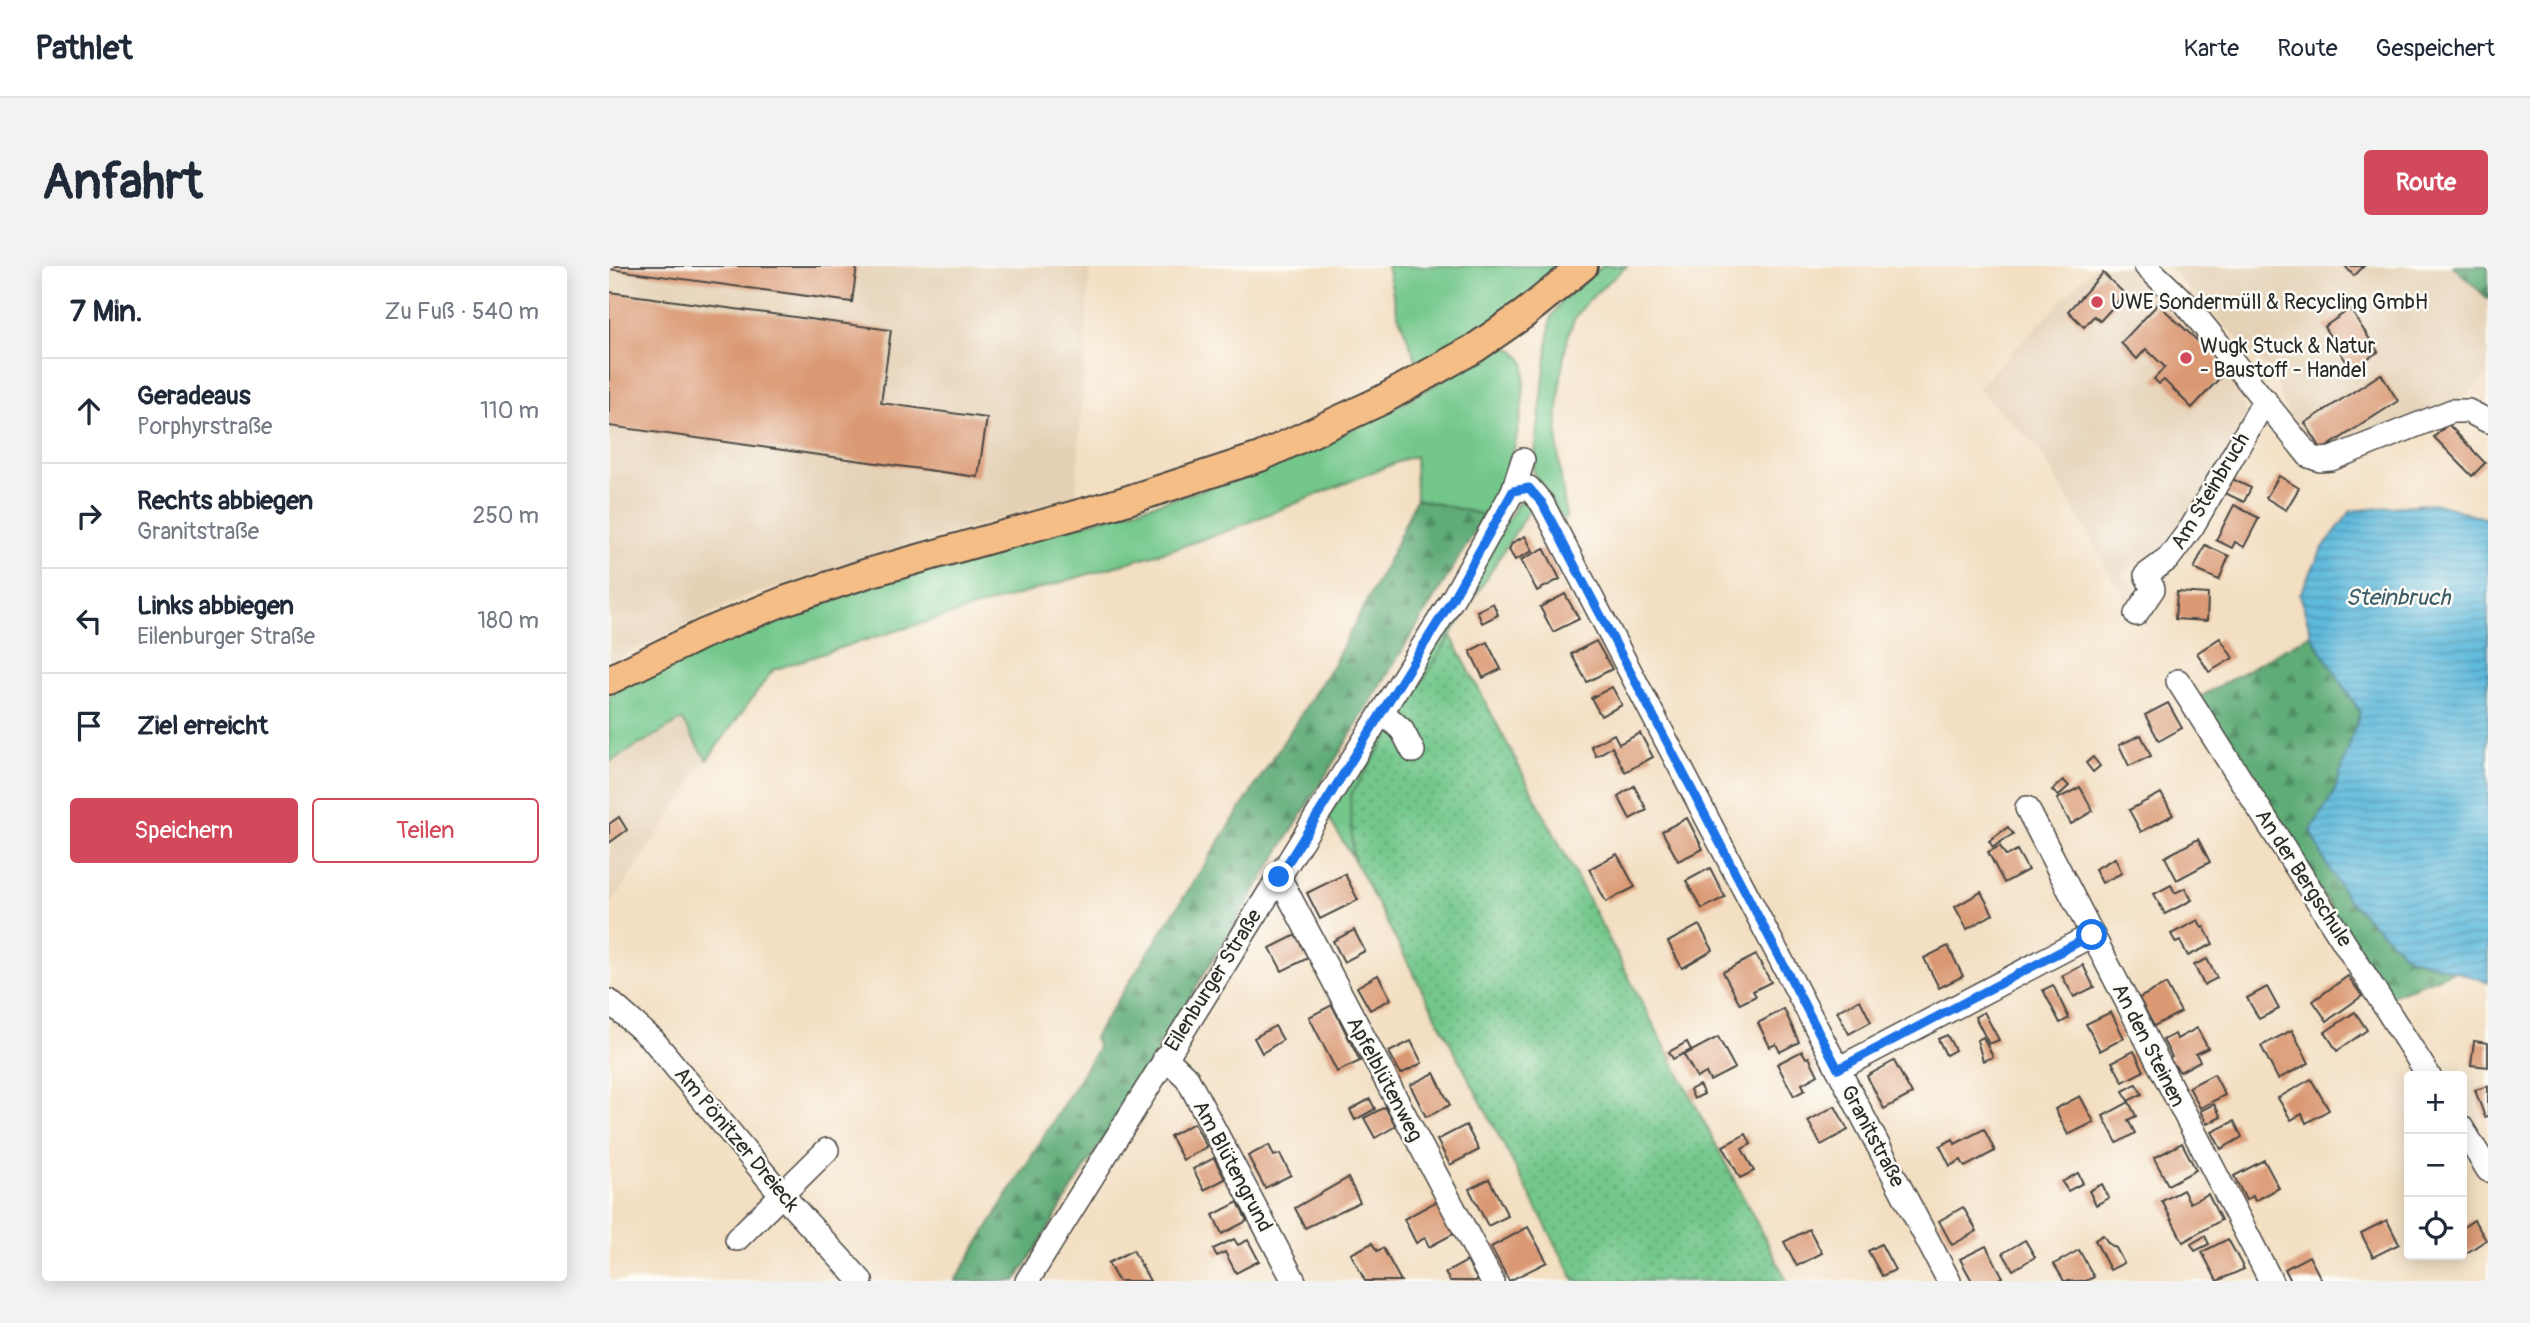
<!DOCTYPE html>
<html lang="de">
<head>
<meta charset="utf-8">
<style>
	body { margin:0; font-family:Pangolin,sans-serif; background:#f2f2f3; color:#1f2937 }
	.controls { position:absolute; right:21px; bottom:21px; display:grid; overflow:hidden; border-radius:7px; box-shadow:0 4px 18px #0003 }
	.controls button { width:63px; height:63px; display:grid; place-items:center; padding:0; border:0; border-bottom:2px solid #e0e1e3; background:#fff; color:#1f2937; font:35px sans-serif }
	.stop { position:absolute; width:21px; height:21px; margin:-16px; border:5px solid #1a73e8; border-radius:50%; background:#fff }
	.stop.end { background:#1a73e8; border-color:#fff; box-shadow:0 2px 7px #0008 }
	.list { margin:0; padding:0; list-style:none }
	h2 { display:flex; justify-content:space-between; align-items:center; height:91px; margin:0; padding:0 28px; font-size:30px }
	h2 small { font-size:23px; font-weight:400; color:#747a83 }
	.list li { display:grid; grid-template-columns:46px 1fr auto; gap:21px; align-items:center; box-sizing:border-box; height:105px; padding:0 28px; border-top:2px solid #e0e1e3 }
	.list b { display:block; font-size:26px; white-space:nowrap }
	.list p { margin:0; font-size:23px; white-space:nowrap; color:#747a83 }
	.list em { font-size:23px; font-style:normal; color:#747a83 }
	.actions { display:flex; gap:14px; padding:21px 28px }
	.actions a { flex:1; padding:16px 0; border:2px solid #d1495b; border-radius:7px; text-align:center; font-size:24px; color:#d1495b }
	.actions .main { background:#d1495b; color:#fff }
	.icon { flex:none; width:38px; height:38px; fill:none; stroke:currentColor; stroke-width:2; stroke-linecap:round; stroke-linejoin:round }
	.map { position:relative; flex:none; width:1879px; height:1015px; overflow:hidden; border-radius:7px }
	header { display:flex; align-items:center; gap:42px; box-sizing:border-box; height:98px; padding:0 35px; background:#fff; border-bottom:2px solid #e0e1e3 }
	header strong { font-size:33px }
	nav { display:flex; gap:38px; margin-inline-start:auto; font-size:24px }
	.intro { display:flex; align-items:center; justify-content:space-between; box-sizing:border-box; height:168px; padding:0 42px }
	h1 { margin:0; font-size:49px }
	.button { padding:18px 32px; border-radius:7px; background:#d1495b; color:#fff; font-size:24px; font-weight:700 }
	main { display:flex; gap:42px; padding:0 42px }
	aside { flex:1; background:#fff; border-radius:7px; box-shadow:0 4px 18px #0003 }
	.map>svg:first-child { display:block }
	.built { fill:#e4d0b4 }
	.grass { fill:#73c78b; stroke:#4f795b; stroke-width:2 }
	.forest { fill:url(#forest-firs); stroke:#446c51; stroke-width:2 }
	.park { fill:url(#park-dots); stroke:#4f795b; stroke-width:2 }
	.water { fill:url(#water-rules); stroke:#447284; stroke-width:2 }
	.building { fill:#da9973 }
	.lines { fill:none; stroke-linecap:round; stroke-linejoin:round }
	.minor-casing { stroke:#494642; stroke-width:26 }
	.major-casing { stroke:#494642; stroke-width:32 }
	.minor { stroke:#fff; stroke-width:23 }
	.major { stroke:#f6be87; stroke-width:28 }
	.route { stroke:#1a73e8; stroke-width:9 }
	.poi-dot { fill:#d1495b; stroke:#fdfcf7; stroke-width:2.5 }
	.labels { text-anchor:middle; stroke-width:5; stroke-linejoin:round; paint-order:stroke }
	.poi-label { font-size:21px; fill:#2b2b2b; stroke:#fdfcf7; text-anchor:start }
	.street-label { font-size:21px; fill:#2b2b2b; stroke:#fdfcf7 }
	.water-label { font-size:23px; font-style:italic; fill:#3d5d69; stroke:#fdfcf7 }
</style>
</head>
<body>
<header>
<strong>Pathlet</strong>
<nav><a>Karte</a><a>Route</a><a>Gespeichert</a></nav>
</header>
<div class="intro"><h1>Anfahrt</h1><a class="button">Route</a></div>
<main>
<aside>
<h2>7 Min.<small>Zu Fuß · 540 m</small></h2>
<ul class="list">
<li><svg class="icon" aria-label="ahead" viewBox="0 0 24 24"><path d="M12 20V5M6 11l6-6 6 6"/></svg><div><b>Geradeaus</b><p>Porphyrstraße</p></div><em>110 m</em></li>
<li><svg class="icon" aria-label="right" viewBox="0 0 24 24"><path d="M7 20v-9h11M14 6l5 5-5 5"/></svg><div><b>Rechts abbiegen</b><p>Granitstraße</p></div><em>250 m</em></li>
<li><svg class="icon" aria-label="left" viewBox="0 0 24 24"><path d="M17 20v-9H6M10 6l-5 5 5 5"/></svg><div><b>Links abbiegen</b><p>Eilenburger Straße</p></div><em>180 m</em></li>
<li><svg class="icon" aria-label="arrive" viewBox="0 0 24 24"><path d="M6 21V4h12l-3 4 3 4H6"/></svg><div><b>Ziel erreicht</b></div></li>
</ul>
<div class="actions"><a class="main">Speichern</a><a>Teilen</a></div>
</aside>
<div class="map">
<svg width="1879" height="1015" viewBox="0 0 1879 1015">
	<defs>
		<pattern id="forest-firs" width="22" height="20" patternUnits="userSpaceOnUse" patternTransform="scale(1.75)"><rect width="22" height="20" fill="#5eac77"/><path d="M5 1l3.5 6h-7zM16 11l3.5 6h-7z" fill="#4e8c62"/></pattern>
		<pattern id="park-dots" width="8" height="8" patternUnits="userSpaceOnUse" patternTransform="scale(1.75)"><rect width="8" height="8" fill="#73c78b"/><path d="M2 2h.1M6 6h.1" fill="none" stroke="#5fa272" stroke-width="1.8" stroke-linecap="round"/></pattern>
		<pattern id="water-rules" width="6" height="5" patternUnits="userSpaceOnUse" patternTransform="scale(1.75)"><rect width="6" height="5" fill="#5ebadc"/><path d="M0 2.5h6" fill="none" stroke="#4e97b3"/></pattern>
	</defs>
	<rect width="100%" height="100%" fill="#fdfcf7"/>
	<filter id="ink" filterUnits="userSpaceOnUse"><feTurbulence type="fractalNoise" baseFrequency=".0143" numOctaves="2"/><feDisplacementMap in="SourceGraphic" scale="14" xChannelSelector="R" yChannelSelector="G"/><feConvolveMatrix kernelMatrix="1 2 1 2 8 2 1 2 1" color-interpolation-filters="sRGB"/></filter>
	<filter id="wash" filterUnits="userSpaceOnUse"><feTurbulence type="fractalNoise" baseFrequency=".00686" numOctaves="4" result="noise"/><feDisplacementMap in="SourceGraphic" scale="28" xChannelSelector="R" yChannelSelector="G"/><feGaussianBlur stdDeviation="1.57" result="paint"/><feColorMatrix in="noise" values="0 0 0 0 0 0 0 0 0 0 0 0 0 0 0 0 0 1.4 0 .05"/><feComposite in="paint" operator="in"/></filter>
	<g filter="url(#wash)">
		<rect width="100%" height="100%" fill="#f3dfc2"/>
		<g class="built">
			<polygon points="0,0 481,0 467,230 138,330 0,396"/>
			<polygon points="1486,0 1528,0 1621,103 1638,150 1564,278 1514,305 1514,311 1519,316 1534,326 1530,332 1519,339 1431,185 1368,122"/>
			<polygon points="1557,0 1844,0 1879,33 1879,109 1852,134 1740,182 1703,183 1678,146 1667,117 1657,101"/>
			<polygon points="74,453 98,494 0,642 0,496"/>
		</g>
		<g class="grass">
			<polygon points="778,0 961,0 931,25 810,101 788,46"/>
			<path d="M993,0H1018C1001,15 981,30 968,49C952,72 947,153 949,182C950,205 955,229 957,252L953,253L924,206L942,51L953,35Z"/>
			<path d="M894,81L905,84L916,97C915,149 905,204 876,249L807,233L806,190L796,193L623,263L571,281L243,378L164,404L98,494L73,454L0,496V430C186,322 396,285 599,222C701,191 793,139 884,85Z"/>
			<polygon points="920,235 925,236 792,449 784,444 909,237"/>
			<polygon points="774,460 783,464 741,530 744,592 719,551"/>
		</g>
		<g class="forest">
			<polygon points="1844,0 1879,0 1879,33"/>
			<polygon points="807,233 876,249 407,1015 346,1015 489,782 485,771 725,397 785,283"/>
			<polygon points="1702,368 1751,446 1725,527 1702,564 1717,598 1740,634 1798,690 1845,705 1780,731 1587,433"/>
		</g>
		<polygon class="park" points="842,370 1178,1015 966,1015 744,592 741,530"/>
		<polygon class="water" points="1825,237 1879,253 1879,716 1798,690 1739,634 1717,598 1702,564 1725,527 1751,446 1702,368 1691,328 1713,283 1742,245"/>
		<g id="blocks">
			<g class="building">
				<polygon points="0,0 248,0 243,36 0,3"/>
				<polygon points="1736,0 1755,0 1745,10"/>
				<polygon points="1494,7 1516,28 1491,55 1485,50 1475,61 1459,45"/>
				<polygon points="0,26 282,64 272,137 378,152 369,211 0,160"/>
				<polygon points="1549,38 1619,103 1583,142 1555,114 1550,118 1545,113 1556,101 1537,83 1528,93 1512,77"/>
				<polygon points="1741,43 1769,86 1742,103 1715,61"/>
				<polygon points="1772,108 1789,135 1713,184 1696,157"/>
				<polygon points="1839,158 1876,197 1863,210 1825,171"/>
				<polygon points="1670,210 1690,222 1677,244 1657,232"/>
				<polygon points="1623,213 1642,222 1635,236 1616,227"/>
				<polygon points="1625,239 1650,252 1635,281 1626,276 1623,282 1607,274"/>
				<polygon points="916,270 924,285 906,294 900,284 903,277"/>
				<polygon points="1596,279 1620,290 1610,314 1585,303"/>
				<polygon points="935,282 951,313 928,325 912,294"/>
				<polygon points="1568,326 1599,328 1598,355 1566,353"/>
				<polygon points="956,328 970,353 944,366 931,341"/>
				<polygon points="884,337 889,349 873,357 868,345"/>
				<polygon points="1611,372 1624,392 1600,406 1588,387"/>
				<polygon points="987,375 1003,403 978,416 962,388"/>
				<polygon points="878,376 892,403 874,412 861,385"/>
				<polygon points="1003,421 1013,439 992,450 982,432"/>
				<polygon points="1559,437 1573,462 1550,475 1536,449"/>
				<polygon points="1031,467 1044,491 1016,506 1003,481 987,490 982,480 1005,468 1010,478"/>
				<polygon points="1532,469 1542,490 1520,500 1510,479"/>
				<polygon points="1484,491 1491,500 1484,506 1477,497"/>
				<polygon points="1454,514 1460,520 1449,530 1443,524"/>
				<polygon points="1025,520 1038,544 1021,553 1009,530"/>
				<polygon points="1471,521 1484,545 1462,558 1448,533"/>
				<polygon points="1552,527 1564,549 1532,566 1520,544"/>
				<polygon points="10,551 18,564 0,577 0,558"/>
				<polygon points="1078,552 1094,583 1069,595 1053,565"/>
				<polygon points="1399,561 1404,568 1384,581 1380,575"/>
				<polygon points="1589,573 1601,596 1568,614 1556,591"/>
				<polygon points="1391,580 1397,590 1408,584 1419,604 1395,617 1379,586"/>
				<polygon points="1008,588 1026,621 997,636 980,603"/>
				<polygon points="1506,592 1513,607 1493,617 1486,603"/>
				<polygon points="1101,602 1116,631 1093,643 1077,615"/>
				<polygon points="736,608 749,634 711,653 698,627"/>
				<polygon points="1562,619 1566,627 1576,622 1583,634 1556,648 1545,628"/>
				<polygon points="1372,626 1384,648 1358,663 1346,641"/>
				<polygon points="1589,654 1593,662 1595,661 1604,678 1579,690 1571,675 1567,677 1562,668"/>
				<polygon points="1090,659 1104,684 1073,702 1059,676"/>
				<polygon points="745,664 756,685 735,696 724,675"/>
				<polygon points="687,669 699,692 673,705 661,682"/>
				<polygon points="1339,680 1354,710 1330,722 1315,692"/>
				<polygon points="1147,689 1162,716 1144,725 1147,730 1131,738 1114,706"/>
				<polygon points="1598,693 1608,712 1595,719 1585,699"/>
				<polygon points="1474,699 1485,721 1465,731 1453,710"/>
				<polygon points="769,709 782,733 761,744 748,721"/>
				<polygon points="1739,710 1753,730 1718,755 1704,735"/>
				<polygon points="1557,718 1572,746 1545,760 1530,732"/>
				<polygon points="1444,719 1460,752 1451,757 1434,724"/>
				<polygon points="1658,721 1670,743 1650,753 1638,732"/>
				<polygon points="1251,734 1262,756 1240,768 1228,745"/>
				<polygon points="723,739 751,795 728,806 700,751"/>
				<polygon points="1175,743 1190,776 1171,786 1167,778 1161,781 1149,757"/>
				<polygon points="1375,746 1390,774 1380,778 1366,751"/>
				<polygon points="1502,746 1515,772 1491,785 1477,758"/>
				<polygon points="1746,746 1758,764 1728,785 1716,766"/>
				<polygon points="666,760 674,774 653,787 645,772"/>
				<polygon points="1588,762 1599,782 1587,788 1591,795 1571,806 1560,793 1563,791 1554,774 1566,768 1568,773"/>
				<polygon points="1683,764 1700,797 1669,813 1652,780"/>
				<polygon points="1338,769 1346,784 1337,789 1329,773"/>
				<polygon points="1109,771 1126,802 1101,815 1097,807 1088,812 1075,789"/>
				<polygon points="1374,771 1384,791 1374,795 1368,774"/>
				<polygon points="802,775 813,797 792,808 780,786"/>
				<polygon points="1865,775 1879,777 1879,801 1862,799"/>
				<polygon points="1078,776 1082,784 1064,793 1060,786"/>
				<polygon points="1193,785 1197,792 1200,791 1209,809 1193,818 1196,824 1185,830 1168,798"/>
				<polygon points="1525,785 1535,805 1514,816 1503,796"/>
				<polygon points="1285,795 1303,828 1275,843 1258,810"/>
				<polygon points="825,807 841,839 817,851 801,819"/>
				<polygon points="1605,808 1616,829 1591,842 1580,821"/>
				<polygon points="1702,813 1720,844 1697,857 1693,848 1682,854 1669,832"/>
				<polygon points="1527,818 1533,828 1519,835 1514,825"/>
				<polygon points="1090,819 1095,828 1085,833 1081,824"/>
				<polygon points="1879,820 1879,850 1876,851 1866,824"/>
				<polygon points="1471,830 1485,856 1459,869 1446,843"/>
				<polygon points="761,833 766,843 746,854 741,844"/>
				<polygon points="1520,836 1527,850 1519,854 1526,867 1508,877 1494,850"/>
				<polygon points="1605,838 1612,851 1598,858 1591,845"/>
				<polygon points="1226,840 1239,864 1212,879 1199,855"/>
				<polygon points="776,841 787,860 766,872 755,852"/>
				<polygon points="1625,855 1633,871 1612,883 1603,866"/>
				<polygon points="585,857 598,881 574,894 561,870"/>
				<polygon points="857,859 870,884 841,899 828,874"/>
				<polygon points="1375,863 1386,885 1356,901 1352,894 1341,900 1331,880 1344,873 1346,878"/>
				<polygon points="1137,868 1142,878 1133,883 1145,905 1131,912 1114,880"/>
				<polygon points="1573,877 1587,904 1559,919 1545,892"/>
				<polygon points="660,879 665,890 671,888 682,909 656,922 639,890"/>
				<polygon points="605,892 616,913 595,924 584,903"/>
				<polygon points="1655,894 1670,922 1646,935 1644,930 1637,934 1625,910"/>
				<polygon points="1469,907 1474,917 1459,925 1453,916"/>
				<polygon points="739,912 751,936 696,962 686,942"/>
				<polygon points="880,913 899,950 879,960 860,923"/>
				<polygon points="1493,918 1500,932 1487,939 1480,925"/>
				<polygon points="1574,924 1581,937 1599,928 1612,954 1574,976 1553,935"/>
				<polygon points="828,935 846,967 820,981 816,972 807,977 795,953"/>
				<polygon points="629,936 638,955 613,968 604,949"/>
				<polygon points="1354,941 1368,965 1343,979 1330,955"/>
				<polygon points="1778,954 1790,978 1764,991 1752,967"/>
				<polygon points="1865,954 1877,974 1856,988 1853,983 1853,962"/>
				<polygon points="919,961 938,996 900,1015 882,981"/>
				<polygon points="1200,963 1213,987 1188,1000 1175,976"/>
				<polygon points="1494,969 1499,977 1507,982 1515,997 1501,1004 1486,974"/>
				<polygon points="1596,970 1600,978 1586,985 1582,978"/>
				<polygon points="625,973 629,979 639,974 650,995 627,1007 616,986 608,990 604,983"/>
				<polygon points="1619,973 1635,1003 1608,1015 1593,986"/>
				<polygon points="1416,974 1426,991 1404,1004 1394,987"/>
				<polygon points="763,977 768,985 774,982 792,1015 756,1015 742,988"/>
				<polygon points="1272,978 1286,1004 1273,1010 1259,985"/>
				<polygon points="1377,980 1394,1011 1386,1015 1363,1015 1351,993"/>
				<polygon points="524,984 541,1015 509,1015 499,997"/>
				<polygon points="1470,984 1485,1011 1477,1015 1455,1015 1445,998"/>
				<polygon points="1700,990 1712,1013 1708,1015 1682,1015 1676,1003"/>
				<polygon points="858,995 869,1015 841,1015 836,1007"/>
			</g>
		</g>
	</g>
	<g filter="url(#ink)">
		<use href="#blocks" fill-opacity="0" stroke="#494642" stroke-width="2"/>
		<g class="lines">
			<defs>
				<g id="minor">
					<polyline points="1537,0 1578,39 1700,190 1711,194 1722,193 1843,145 1859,145 1879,155"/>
					<polyline points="904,225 920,222 933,237 1340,1015"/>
					<polyline points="1527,348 1544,323 1537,309 1559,293 1583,261 1656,134"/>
					<polyline points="1569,415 1820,810"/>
					<polyline points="773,446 793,464 804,485"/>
					<polyline points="1418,542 1662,1015"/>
					<polyline points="670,611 883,1015"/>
					<polyline points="0,735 44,774 173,929 252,1015"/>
					<polyline points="556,791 578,812 685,1015"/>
					<polyline points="1229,803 1483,669"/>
					<polyline points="1853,862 1879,904"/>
					<polyline points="128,973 218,884"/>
					<polyline points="418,1015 844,332 904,225 914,194"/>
				</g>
				<polyline id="major" points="0,414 94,368 175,335 259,307 513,236 651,191 773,134 866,82 915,48 974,0"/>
			</defs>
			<use href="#minor" class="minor-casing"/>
			<use href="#major" class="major-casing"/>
			<use href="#minor" class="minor"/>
			<use href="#major" class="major"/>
		</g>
	</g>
	<g class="lines" filter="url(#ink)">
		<polyline class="route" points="670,611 844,332 904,225 920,222 933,237 1229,803 1483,669"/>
	</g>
	<g class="poi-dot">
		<circle cx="1488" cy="36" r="7"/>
		<circle cx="1577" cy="92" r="7"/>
	</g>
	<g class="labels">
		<g class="poi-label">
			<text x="1502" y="43">UWE Sondermüll &amp; Recycling GmbH</text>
			<text x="1591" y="87">Wugk Stuck &amp; Natur<tspan x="1591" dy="24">- Baustoff - Handel</tspan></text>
		</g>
		<g class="street-label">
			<text transform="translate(1601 225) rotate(-59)" y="7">Am Steinbruch</text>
			<text transform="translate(1695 612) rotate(57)" y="7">An der Bergschule</text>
			<text transform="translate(604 714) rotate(-58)" y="7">Eilenburger Straße</text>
			<text transform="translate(1540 779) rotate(63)" y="7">An den Steinen</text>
			<text transform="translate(776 813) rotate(62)" y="7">Apfelblütenweg</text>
			<text transform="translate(1264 870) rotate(62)" y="7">Granitstraße</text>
			<text transform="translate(128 873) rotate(50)" y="7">Am Pönitzer Dreieck</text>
			<text transform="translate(624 900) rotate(62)" y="7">Am Blütengrund</text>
		</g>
		<g class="water-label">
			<text x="1789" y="339">Steinbruch</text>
		</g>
	</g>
</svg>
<div class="controls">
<button>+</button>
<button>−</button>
<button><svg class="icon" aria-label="locate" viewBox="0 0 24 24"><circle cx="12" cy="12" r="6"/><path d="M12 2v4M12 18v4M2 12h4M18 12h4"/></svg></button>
</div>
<div class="stop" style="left:1483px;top:669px"></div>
<div class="stop end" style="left:670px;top:611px"></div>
</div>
</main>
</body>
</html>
